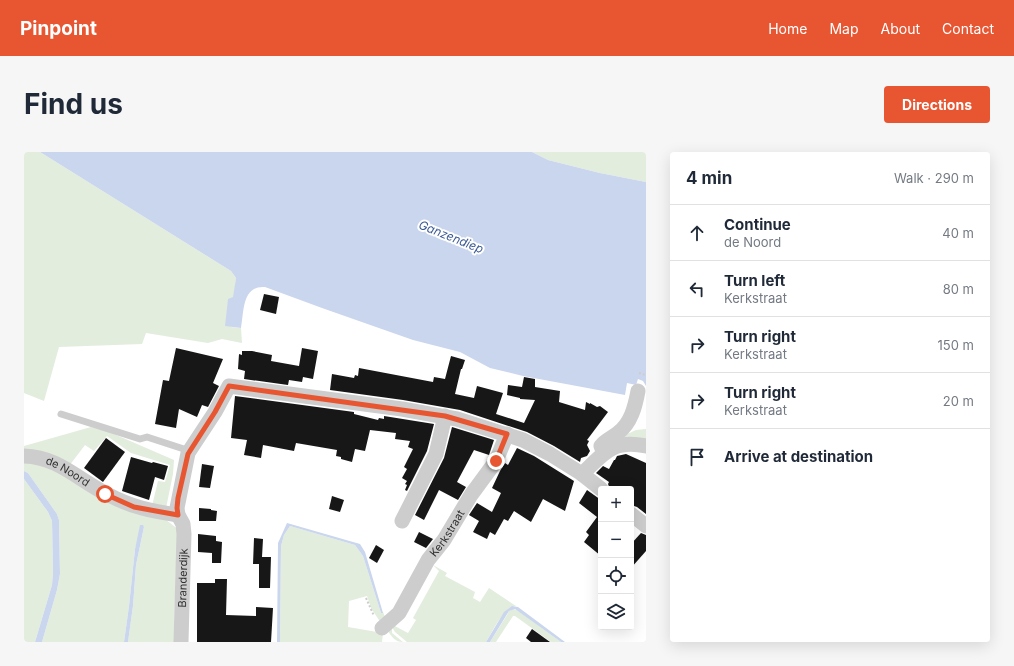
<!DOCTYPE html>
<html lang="en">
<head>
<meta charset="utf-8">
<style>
	body { margin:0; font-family:Inter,sans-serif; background:#f6f6f7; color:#1f2937 }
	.controls { position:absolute; right:12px; bottom:12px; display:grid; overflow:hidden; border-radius:4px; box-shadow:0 4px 16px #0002 }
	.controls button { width:36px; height:36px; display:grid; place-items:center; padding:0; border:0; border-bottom:1px solid #e0e1e3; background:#fff; color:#1f2937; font:20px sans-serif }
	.stop { position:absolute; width:12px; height:12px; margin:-9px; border:3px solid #e75531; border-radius:50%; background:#fff }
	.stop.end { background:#e75531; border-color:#fff; box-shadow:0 1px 4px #0008 }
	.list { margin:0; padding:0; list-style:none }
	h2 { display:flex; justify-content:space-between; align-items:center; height:52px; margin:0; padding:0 16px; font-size:17px }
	h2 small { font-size:13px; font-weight:400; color:#747a83 }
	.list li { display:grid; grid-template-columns:26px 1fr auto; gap:12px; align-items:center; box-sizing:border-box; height:56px; padding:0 16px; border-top:1px solid #e0e1e3 }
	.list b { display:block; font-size:15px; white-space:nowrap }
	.list p { margin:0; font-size:13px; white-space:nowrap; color:#747a83 }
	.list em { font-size:13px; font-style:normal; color:#747a83 }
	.icon { flex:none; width:22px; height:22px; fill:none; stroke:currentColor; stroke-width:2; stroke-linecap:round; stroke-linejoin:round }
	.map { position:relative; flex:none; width:622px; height:490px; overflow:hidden; border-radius:4px }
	header { display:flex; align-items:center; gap:24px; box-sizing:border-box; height:56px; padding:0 20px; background:#e75531; color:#fff }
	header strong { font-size:19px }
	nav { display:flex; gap:22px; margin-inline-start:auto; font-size:14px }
	.intro { display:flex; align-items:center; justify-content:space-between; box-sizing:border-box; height:96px; padding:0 24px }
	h1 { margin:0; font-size:28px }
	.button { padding:10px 18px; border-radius:4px; background:#e75531; color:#fff; font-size:14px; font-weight:700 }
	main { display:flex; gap:24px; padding:0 24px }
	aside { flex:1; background:#fff; border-radius:4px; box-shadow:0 4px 16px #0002 }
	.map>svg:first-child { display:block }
	.green { fill:#e2edde }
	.water { fill:#cad6ed }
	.building { fill:#171717 }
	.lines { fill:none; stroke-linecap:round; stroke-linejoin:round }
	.path { stroke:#cdcdcd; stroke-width:2; stroke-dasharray:2 2; stroke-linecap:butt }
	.lane { stroke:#cdcdcd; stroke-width:7 }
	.street { stroke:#cdcdcd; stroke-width:15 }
	.route { stroke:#e75531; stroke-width:5 }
	.labels { text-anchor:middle; stroke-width:4; stroke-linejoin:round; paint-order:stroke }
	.street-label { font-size:11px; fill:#303030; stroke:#fff }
	.water-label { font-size:12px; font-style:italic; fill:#3c5a93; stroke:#fff }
</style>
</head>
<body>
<header>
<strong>Pinpoint</strong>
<nav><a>Home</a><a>Map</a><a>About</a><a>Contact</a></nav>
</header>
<div class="intro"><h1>Find us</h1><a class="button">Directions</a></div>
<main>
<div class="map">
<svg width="622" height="490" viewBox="0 0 622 490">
	<rect width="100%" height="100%" fill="#fff"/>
	<g class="green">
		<polygon points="0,0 16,0 207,119 212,126 207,175 217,176 218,191 198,187 184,191 122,181 118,192 35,195 20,249 0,241"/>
		<polygon points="508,0 622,0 622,30 576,21 524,8"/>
		<polygon points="67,275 83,279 150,308 149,322 142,356 128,354 134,329 141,330 146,313 107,301 83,284 70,299 61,293 45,314 0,300 0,294"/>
		<polygon points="622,277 622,288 603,287 599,284 612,278"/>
		<polygon points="0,307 7,307 141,367 155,378 156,393 152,416 150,473 154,477 154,490 104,490 109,454 112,413 120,375 118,373 111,397 105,454 100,490 18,490 33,438 36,422 35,368 33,362 4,321 0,319"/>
		<polygon points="0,327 24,360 28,369 29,421 28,433 11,490 0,490"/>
		<polygon points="266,374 331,393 339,404 357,461 359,460 362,467 357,471 347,456 343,444 325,449 324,475 359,481 358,490 256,490 257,394 260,383"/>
		<path d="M409,413L423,421L421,424L451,440L449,446L456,450L465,436L492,454C480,454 468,481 462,490H383L371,480L368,475V481L379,490C371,490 368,485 364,479L367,472L384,481L392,468L389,466L415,419Z"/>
		<polygon points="489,457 493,458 537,490 527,490 491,464 489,464 472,490 466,490 483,463 485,459"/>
	</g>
	<g class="water">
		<path d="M16,0H508L524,8L576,21L622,30V234L619,229L614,227L612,233L603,231L601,243L499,224L466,216L436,200L389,188L298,156L241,135C218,133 220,160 217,176L201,174L204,147L209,145L212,126L207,119Z"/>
		<polygon points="0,319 4,321 33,362 35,368 36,422 33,438 18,490 11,490 28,433 29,421 28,369 24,360 0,327"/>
		<polygon points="263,371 336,392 341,400 359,461 357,461 339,404 331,393 266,374 260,383 257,394 256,490 253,490 254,391"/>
		<polygon points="116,373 119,373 120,375 112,413 109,454 104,490 100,490 105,454 111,397"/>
		<polygon points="488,454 494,455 541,490 537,490 491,457 485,459 466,490 462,490 480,460"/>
	</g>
	<g class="building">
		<polygon points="240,142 255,145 252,162 236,158"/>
		<polygon points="152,196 199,207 189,231 195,234 184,255 178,253 173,265 155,257 152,276 131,272 139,228 145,229"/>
		<polygon points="278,196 294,199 289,227 279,225 278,230 265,228 264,233 220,227 221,219 214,217 215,202 218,203 218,199 228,199 248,203 247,209 275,214"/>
		<polygon points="427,204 441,208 438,217 437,217 431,242 450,246 453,234 479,241 472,262 500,271 511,248 496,247 496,246 483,243 484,233 498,235 500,225 511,227 511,235 536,239 535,250 561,258 562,250 566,252 566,251 573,255 576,254 584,260 563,288 565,289 563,293 566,299 563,304 557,306 556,310 530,294 503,280 436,258 379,248 306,238 308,222 330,226 331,223 334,224 335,216 409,230 410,225 421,227"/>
		<polygon points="211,244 330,260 330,262 354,268 355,266 360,267 360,264 410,272 403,299 383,339 381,338 383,333 381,332 383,329 378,326 383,317 380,315 389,297 384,295 386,289 371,287 372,281 346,278 341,299 331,297 328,310 317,307 317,305 312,304 313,298 272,291 270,299 239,293 237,306 220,303 223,288 207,286"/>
		<polygon points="428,275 470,288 465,303 450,298 433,330 442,335 434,348 415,338 400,368 391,363 420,306"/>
		<polygon points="82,286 101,300 79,330 60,316"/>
		<polygon points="493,296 510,304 550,329 541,359 519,347 507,370 490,359 484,369 480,367 471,383 466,380 463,387 449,380 455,369 445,363 453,351 468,360 477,341 468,336 476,319 481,311 484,313"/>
		<polygon points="602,302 622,311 622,362 613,355 607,353 607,337 586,337 584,332 585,330 572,321 579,314 585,317 590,308 591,308 593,304"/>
		<polygon points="107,305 128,311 129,310 144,314 140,328 131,325 125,348 98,339"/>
		<polygon points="178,312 190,314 186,336 175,335"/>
		<polygon points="563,338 577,348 577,404 560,390 565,383 562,380 573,365 555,351"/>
		<polygon points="308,344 320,348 316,360 305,357"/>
		<polygon points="175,356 187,357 187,358 193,359 192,369 175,369"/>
		<polygon points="395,380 409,387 402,396 390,390"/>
		<polygon points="617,381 622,383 622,399 607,416 607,392"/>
		<polygon points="174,382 192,384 192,389 198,390 197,411 188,411 188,401 174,400"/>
		<polygon points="230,386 239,387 238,405 247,405 246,436 235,436 235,412 229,412"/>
		<polygon points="352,393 360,398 353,411 345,406"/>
		<polygon points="191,427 203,427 202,463 232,464 232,455 249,456 247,490 173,490 173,431 191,431"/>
		<polygon points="508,477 526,490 507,490 502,486"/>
	</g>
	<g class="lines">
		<g class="path">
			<polyline points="615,221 622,223"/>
			<polyline points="342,446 350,464"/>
		</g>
		<polyline class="lane" points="37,262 116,287 123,285 166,299"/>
		<g class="street">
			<path d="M580,301L577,294C581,288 588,286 594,281C607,271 611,255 614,239"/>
			<path id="s1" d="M0,304C35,305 54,328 83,342C107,355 127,359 154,363"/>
			<path d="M558,322C580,301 589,287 622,294"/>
			<polyline points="607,362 622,374"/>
			<polyline points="378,369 412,302 421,264"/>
			<path id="s2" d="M358,476L375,461L404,408L420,388L447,343L472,309L483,282"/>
			<path id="s3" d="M157,490L160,382L159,372L154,363L153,356L164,301L191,260L205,234L378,257L433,267L499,288L526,302L558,322L577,337"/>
		</g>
	</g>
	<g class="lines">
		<polyline class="route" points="81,342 110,355 154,363 153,356 154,346 164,302 191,260 205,234 421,264 483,282 472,309"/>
	</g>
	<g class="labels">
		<g class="street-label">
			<text dy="4" stroke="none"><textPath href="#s1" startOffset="47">de Noord</textPath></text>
			<text dy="4" stroke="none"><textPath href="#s2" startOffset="116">Kerkstraat</textPath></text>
			<text dy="4" stroke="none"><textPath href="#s3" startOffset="64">Branderdijk</textPath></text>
		</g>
		<g class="water-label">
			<text transform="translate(427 85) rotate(22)" y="4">Ganzendiep</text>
		</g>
	</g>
</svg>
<div class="controls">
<button>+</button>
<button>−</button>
<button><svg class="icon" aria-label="locate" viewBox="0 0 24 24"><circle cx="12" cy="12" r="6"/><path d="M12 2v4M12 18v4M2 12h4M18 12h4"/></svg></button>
<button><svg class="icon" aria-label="layers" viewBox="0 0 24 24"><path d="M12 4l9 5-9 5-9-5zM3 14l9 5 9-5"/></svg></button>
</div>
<div class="stop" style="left:81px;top:342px"></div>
<div class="stop end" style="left:472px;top:309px"></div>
</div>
<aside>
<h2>4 min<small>Walk · 290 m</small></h2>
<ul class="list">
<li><svg class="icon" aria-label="ahead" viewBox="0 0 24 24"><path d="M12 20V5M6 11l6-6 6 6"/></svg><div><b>Continue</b><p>de Noord</p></div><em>40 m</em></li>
<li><svg class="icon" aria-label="left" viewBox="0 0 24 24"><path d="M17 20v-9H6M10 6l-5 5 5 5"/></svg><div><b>Turn left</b><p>Kerkstraat</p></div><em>80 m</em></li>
<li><svg class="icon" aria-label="right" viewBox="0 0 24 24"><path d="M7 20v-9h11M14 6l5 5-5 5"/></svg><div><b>Turn right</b><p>Kerkstraat</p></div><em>150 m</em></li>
<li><svg class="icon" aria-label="right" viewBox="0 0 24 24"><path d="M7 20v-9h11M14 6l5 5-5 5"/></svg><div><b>Turn right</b><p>Kerkstraat</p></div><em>20 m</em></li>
<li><svg class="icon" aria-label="arrive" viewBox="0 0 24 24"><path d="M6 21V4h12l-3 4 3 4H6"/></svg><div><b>Arrive at destination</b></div></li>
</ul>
</aside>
</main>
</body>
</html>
